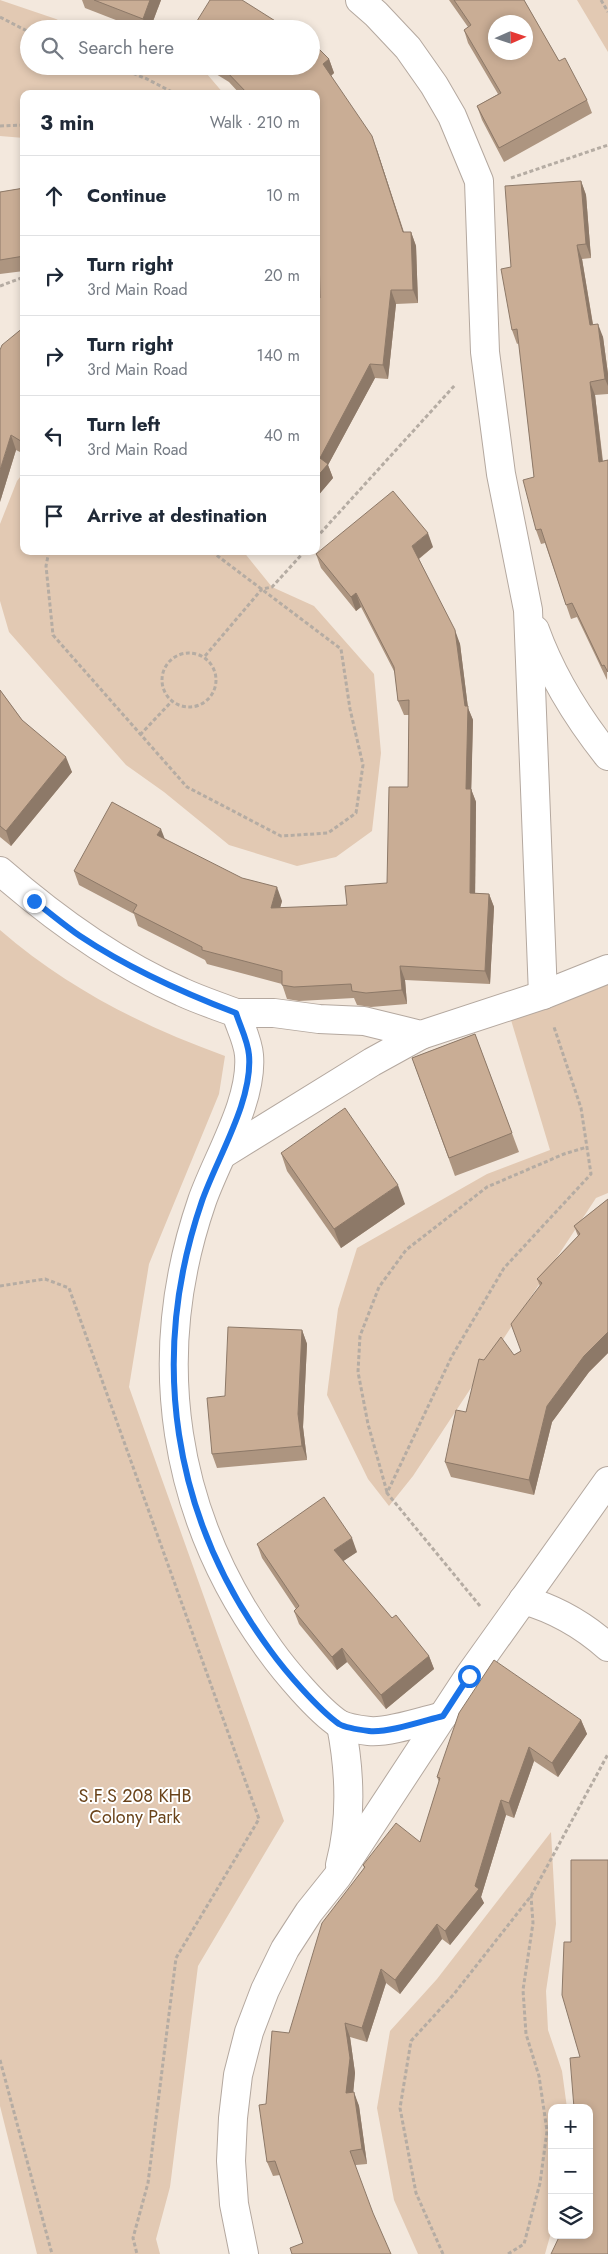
<!DOCTYPE html>
<html lang="en">
<head>
<meta charset="utf-8">
<style>
	body { margin:0; font-family:Jost,sans-serif; background:#f2f2f3; color:#1f2937 }
	.controls { position:absolute; right:15px; bottom:15px; display:grid; overflow:hidden; border-radius:10px; box-shadow:0 2px 8px #0003 }
	.controls button { width:45px; height:45px; display:grid; place-items:center; padding:0; border:0; border-bottom:1px solid #e0e1e3; background:#fff; color:#1f2937; font:25px sans-serif }
	.compass { position:absolute; left:488px; top:15px; width:45px; height:45px; border-radius:50%; background:#fff; box-shadow:0 2px 8px #0003; rotate:87deg }
	.stop { position:absolute; width:15px; height:15px; margin:-11px; border:4px solid #1a73e8; border-radius:50%; background:#fff }
	.stop.end { background:#1a73e8; border-color:#fff; box-shadow:0 1px 5px #0008 }
	.list { margin:0; padding:0; list-style:none }
	h2 { display:flex; justify-content:space-between; align-items:center; height:65px; margin:0; padding:0 20px; font-size:21px }
	h2 small { font-size:16px; font-weight:400; color:#747a83 }
	.list li { display:grid; grid-template-columns:32px 1fr auto; gap:15px; align-items:center; box-sizing:border-box; height:80px; padding:0 20px; border-top:1px solid #e0e1e3 }
	.list b { display:block; font-size:19px; white-space:nowrap }
	.list p { margin:0; font-size:16px; white-space:nowrap; color:#747a83 }
	.list em { font-size:16px; font-style:normal; color:#747a83 }
	.icon { flex:none; width:28px; height:28px; fill:none; stroke:currentColor; stroke-width:2; stroke-linecap:round; stroke-linejoin:round }
	.map { position:relative; flex:none; width:608px; height:2254px; overflow:hidden }
	.search { position:absolute; background:#fff; box-shadow:0 2px 8px #0003; left:20px; top:20px; width:300px; height:55px; display:flex; align-items:center; gap:12px; box-sizing:border-box; padding:0 18px; border-radius:28px; color:#747a83; font-size:19px }
	.panel { position:absolute; background:#fff; box-shadow:0 2px 8px #0003; left:20px; top:90px; width:300px; height:465px; border-radius:10px }
	.map>svg:first-child { display:block }
	.green { fill:#e2c9b3 }
	.lines { fill:none; stroke-linecap:round; stroke-linejoin:round }
	.minor-casing { stroke:#b4a89f; stroke-width:30 }
	.path { stroke:#b5aca3; stroke-width:3; stroke-dasharray:4 2.5; stroke-linecap:butt }
	.minor { stroke:#fff; stroke-width:28 }
	.wall { fill:#ad9580 }
	.shaded-wall { fill:#8d7968 }
	.building { fill:#c9ad95; stroke:#8d7968; fill-rule:evenodd }
	.route { stroke:#1a73e8; stroke-width:6 }
	.labels { text-anchor:middle; stroke-width:4; stroke-linejoin:round; paint-order:stroke }
	.park-label { font-size:18px; fill:#6a431a; stroke:#fff }
</style>
</head>
<body>
<div class="map">
<svg width="608" height="2254" viewBox="0 0 608 2254">
	<rect width="100%" height="100%" fill="#f3e8dd"/>
	<g class="green">
		<polygon points="0,0 56,19 75,29 29,29 29,66 197,66 207,74 224,94 24,94 24,138 0,136"/>
		<polygon points="577,0 608,0 608,52"/>
		<polygon points="24,472 24,551 243,551 272,587 314,606 374,674 381,753 372,831 336,857 297,866 229,845 164,792 126,765 9,632 0,601 0,524 17,481"/>
		<path d="M0,930C67,988 142,1026 225,1056L219,1094L149,1264L129,1387L284,1821L198,1966L170,2187L156,2239L160,2254H37L0,2106Z"/>
		<polygon points="608,983 608,1193 596,1198 413,1476 389,1506 368,1479 327,1395 338,1309 357,1248 487,1174 550,1150 511,1020"/>
		<polygon points="551,1832 556,1924 546,1991 548,2030 562,2071 567,2108 552,2108 552,2229 545,2254 418,2254 394,2200 377,2108 390,2031 437,1979"/>
	</g>
	<g class="lines">
		<defs>
			<g id="minor">
				<polyline points="360,0 376,14 408,48 434,85 452,116 479,181 485,352 501,474 528,610 543,995"/>
				<path d="M535,630C552,677 577,717 608,756"/>
				<path d="M0,871C55,919 114,962 182,992C199,1000 218,1006 236,1013C240,1026 248,1041 249,1055C253,1101 217,1158 202,1201C148,1358 172,1516 270,1650C285,1671 318,1710 339,1724C346,1728 361,1730 369,1731C388,1733 423,1721 443,1716"/>
				<polyline points="236,1013 274,1013 319,1019 364,1021 421,1035 543,995 608,969"/>
				<polyline points="223,1154 372,1062 421,1035"/>
				<path d="M523,1600C556,1609 582,1624 608,1647"/>
				<path d="M340,1865C352,1819 350,1771 341,1725"/>
				<polyline points="244,2254 234,2204 231,2161 233,2118 238,2075 249,2032 265,1990 285,1949 309,1912 337,1877 469,1676 608,1481"/>
			</g>
		</defs>
		<use href="#minor" class="minor-casing"/>
		<g class="path">
			<polyline points="601,0 608,12"/>
			<polyline points="0,17 29,32"/>
			<polyline points="115,66 147,79 176,94"/>
			<polyline points="0,126 24,125"/>
			<polyline points="511,178 608,145"/>
			<polyline points="0,286 24,277"/>
			<polyline points="316,538 455,385"/>
			<polyline points="49,551 46,566 53,635 187,787 281,836 328,833 356,813 363,765 350,709 341,649 211,551"/>
			<circle cx="189" cy="680" r="27"/>
			<polyline points="205,656 262,589 272,587 305,551"/>
			<polyline points="140,735 172,701"/>
			<polyline points="0,1286 45,1279 69,1288 259,1819 176,1958 148,2183 133,2238 137,2254"/>
			<polyline points="387,1492 368,1424 358,1372 360,1336 379,1287 406,1250 487,1187 564,1154 587,1147"/>
			<polyline points="480,1606 387,1493 452,1356 504,1268 591,1174 581,1108 554,1027"/>
			<polyline points="0,2060 52,2254"/>
			<polyline points="443,2254 416,2193 400,2108 411,2041 454,1994 531,1896 608,1754"/>
			<polyline points="508,2254 524,2244 540,2183 547,2131 539,2076 526,2034 523,1990 533,1923 531,1896"/>
		</g>
		<use href="#minor" class="minor"/>
	</g>
	<g class="wall">
		<polygon points="82,0 161,0 150,29 139,29 85,8"/>
		<polygon points="449,0 524,0 559,61 587,100 592,113 504,162 482,120 477,106 498,94 468,43 464,30 468,27"/>
		<polygon points="329,59 334,73 331,76 377,150 404,232 411,232 416,246 418,303 396,304 388,379 375,378 328,465 333,478 316,498 320,298 318,209 316,207 316,94 240,94 229,82 203,66 311,66"/>
		<polygon points="581,181 586,195 591,258 582,259 593,324 603,337 608,374 608,394 595,395 603,461 608,460 607,680 577,617 571,619 545,543 541,544 536,530 534,477 519,343 517,344 512,330 511,267"/>
		<polygon points="24,188 24,271 0,274 0,192"/>
		<polygon points="24,327 24,454 16,450 0,502"/>
		<polygon points="433,547 419,559 460,644 468,708 473,720 471,789 476,802 475,893 489,894 494,907 490,984 405,980 407,1004 371,1007 357,1005 354,998 299,1001 287,999 282,984 207,964 205,960 138,926 134,914 79,885 74,871 165,839 282,901 280,908 347,905 387,883 408,787 409,715 404,715 398,701 395,673 361,607 356,611 321,568 316,554"/>
		<polygon points="0,690 22,720 72,772 11,846 0,837"/>
		<polygon points="475,1034 519,1152 455,1176 412,1058"/>
		<polygon points="281,1153 405,1204 341,1248 287,1171"/>
		<polygon points="608,1199 608,1353 589,1372 552,1422 534,1495 451,1477 445,1462 466,1412 484,1360 514,1355 521,1351 540,1286 537,1279 578,1236 574,1226"/>
		<polygon points="302,1330 307,1344 303,1427 307,1460 217,1468 212,1454 225,1396"/>
		<polygon points="257,1544 357,1552 343,1561 392,1618 429,1656 434,1669 386,1709 347,1662 337,1670 299,1624 294,1611 296,1609 262,1558"/>
		<polygon points="581,1720 587,1734 558,1777 534,1761 514,1818 506,1815 481,1897 484,1903 450,1945 442,1939 400,1994 386,1983 367,2042 350,2037 355,2073 353,2092 359,2106 367,2164 356,2165 303,2243 280,2175 273,2176 267,2162 266,2104 289,2033 364,1868 363,1865 420,1842 439,1782 437,1777"/>
	</g>
	<g class="shaded-wall">
		<polygon points="150,0 161,0 150,29 147,29 143,19"/>
		<polygon points="329,59 334,73 328,78 323,64"/>
		<polygon points="372,136 377,150 408,246 403,232"/>
		<polygon points="581,181 586,195 591,258 586,244"/>
		<polygon points="411,232 416,246 418,303 413,290"/>
		<polygon points="577,245 582,259 595,338 590,325"/>
		<polygon points="391,290 396,304 388,379 383,365"/>
		<polygon points="598,324 603,337 608,374 608,386 605,379"/>
		<polygon points="370,364 375,378 328,465 333,478 316,498 316,478 320,458"/>
		<polygon points="590,382 595,395 604,475 599,462"/>
		<polygon points="11,435 16,450 0,502 0,470"/>
		<polygon points="428,533 433,547 417,560 412,546"/>
		<polygon points="356,593 361,607 356,611 351,597"/>
		<polygon points="455,630 460,644 468,708 473,720 471,802 466,789 465,706"/>
		<polygon points="66,757 72,772 11,846 6,831"/>
		<polygon points="471,789 476,802 475,906 470,893"/>
		<polygon points="161,829 166,842 157,835"/>
		<polygon points="277,887 282,901 276,922 271,908"/>
		<polygon points="489,894 494,907 490,984 485,971"/>
		<polygon points="400,966 405,980 407,1004 402,990"/>
		<polygon points="398,1185 405,1204 341,1248 334,1229"/>
		<polygon points="302,1330 307,1344 303,1427 307,1460 302,1446 298,1414"/>
		<polygon points="608,1332 608,1353 589,1372 552,1422 534,1495 529,1480 547,1406 584,1356"/>
		<polygon points="352,1538 357,1552 339,1564 334,1550"/>
		<polygon points="342,1648 347,1662 337,1670 332,1657"/>
		<polygon points="429,1656 434,1669 386,1709 381,1695"/>
		<polygon points="581,1720 587,1734 558,1777 552,1763"/>
		<polygon points="529,1747 534,1761 514,1818 509,1803"/>
		<polygon points="501,1800 506,1815 481,1897 484,1903 450,1945 445,1931 475,1886"/>
		<polygon points="437,1924 442,1939 400,1994 395,1980"/>
		<polygon points="381,1969 386,1983 367,2042 362,2028"/>
		<polygon points="345,2023 350,2037 355,2073 352,2107 346,2093"/>
		<polygon points="354,2092 359,2106 367,2164 362,2149"/>
	</g>
	<g class="building">
		<polygon points="94,0 150,0 143,19"/>
		<polygon points="210,0 242,0 288,29 192,29"/>
		<path d="M454,0H524L559,61L565,58L587,100L499,148L477,106L501,93L464,30L471,25ZM496,22H526V52H496Z"/>
		<polygon points="296,24 300,29 291,29"/>
		<polygon points="311,41 329,59 323,64 372,136 403,232 411,232 413,290 391,290 383,365 370,364 320,458 328,464 316,478 316,297 320,298 318,203 316,200 316,94 248,94 224,69 220,66 311,66"/>
		<polygon points="581,181 586,244 577,245 590,325 598,324 605,379 590,382 599,462 608,460 608,672 604,665 602,666 572,603 566,605 541,529 536,530 523,480 534,477 517,329 512,330 501,269 511,267 505,186"/>
		<polygon points="24,188 24,256 0,260 0,192"/>
		<polygon points="24,327 24,443 11,435 0,470 0,350 2,345"/>
		<polygon points="393,491 428,533 412,546 455,630 465,706 468,706 466,789 471,789 470,893 489,894 485,971 400,966 402,990 366,993 352,991 351,984 294,987 282,985 282,971 202,950 202,947 133,912 137,905 74,871 112,802 161,829 157,835 242,878 277,887 271,908 347,905 345,886 387,883 389,787 408,787 409,700 398,701 394,667 356,593 351,597 316,554"/>
		<polygon points="0,690 22,720 66,757 6,831 0,826"/>
		<polygon points="475,1034 512,1133 449,1158 412,1058"/>
		<polygon points="345,1108 398,1185 334,1229 281,1153"/>
		<polygon points="608,1199 608,1332 584,1356 547,1406 529,1480 445,1462 456,1410 466,1412 479,1359 484,1360 501,1337 514,1355 521,1351 511,1324 542,1283 537,1279 580,1234 574,1226"/>
		<polygon points="228,1327 302,1330 298,1414 302,1446 212,1454 207,1398 225,1396"/>
		<polygon points="324,1497 352,1538 334,1550 392,1618 396,1615 429,1656 381,1695 342,1648 332,1657 294,1611 299,1606 257,1544"/>
		<polygon points="494,1660 581,1720 552,1763 529,1747 509,1803 501,1800 475,1886 479,1889 445,1931 437,1924 395,1980 381,1969 362,2028 345,2023 350,2058 346,2093 354,2092 362,2149 350,2151 373,2213 391,2254 292,2254 290,2248 303,2243 275,2161 267,2162 259,2105 266,2104 272,2031 289,2033 322,1923 365,1867 363,1865 396,1823 420,1842 440,1778 437,1777 459,1713"/>
		<polygon points="571,1860 608,1860 608,2254 551,2254 560,2235 589,2235 589,2108 574,2108 570,2058 580,2057 562,1995 564,1942 571,1942"/>
	</g>
	<g class="lines">
		<path class="route" d="M34,901C49,912 64,925 80,936C128,968 181,992 236,1013C240,1026 248,1041 249,1055C253,1101 217,1158 202,1201C148,1358 172,1517 270,1650C285,1671 318,1709 339,1724C346,1728 361,1730 369,1731C388,1733 423,1721 443,1716L469,1676"/>
	</g>
	<g class="labels">
		<g class="park-label">
			<text x="135" y="1802">S.F.S 208 KHB<tspan x="135" dy="21">Colony Park</tspan></text>
		</g>
	</g>
</svg>
<div class="controls">
<button>+</button>
<button>−</button>
<button><svg class="icon" aria-label="layers" viewBox="0 0 24 24"><path d="M12 4l9 5-9 5-9-5zM3 14l9 5 9-5"/></svg></button>
</div>
<svg class="compass" viewBox="-18 -18 36 36"><path d="M0-13l5 13h-10z" fill="#e53935"/><path d="M0 13l5-13h-10z" fill="#747a83"/></svg>
<div class="stop" style="left:469px;top:1676px"></div>
<div class="stop end" style="left:34px;top:901px"></div>
<div class="search"><svg class="icon" aria-label="search" viewBox="0 0 24 24"><circle cx="10" cy="10" r="6"/><path d="M15 15l6 6"/></svg>Search here</div>
<section class="panel">
<h2>3 min<small>Walk · 210 m</small></h2>
<ul class="list">
<li><svg class="icon" aria-label="ahead" viewBox="0 0 24 24"><path d="M12 20V5M6 11l6-6 6 6"/></svg><div><b>Continue</b></div><em>10 m</em></li>
<li><svg class="icon" aria-label="right" viewBox="0 0 24 24"><path d="M7 20v-9h11M14 6l5 5-5 5"/></svg><div><b>Turn right</b><p>3rd Main Road</p></div><em>20 m</em></li>
<li><svg class="icon" aria-label="right" viewBox="0 0 24 24"><path d="M7 20v-9h11M14 6l5 5-5 5"/></svg><div><b>Turn right</b><p>3rd Main Road</p></div><em>140 m</em></li>
<li><svg class="icon" aria-label="left" viewBox="0 0 24 24"><path d="M17 20v-9H6M10 6l-5 5 5 5"/></svg><div><b>Turn left</b><p>3rd Main Road</p></div><em>40 m</em></li>
<li><svg class="icon" aria-label="arrive" viewBox="0 0 24 24"><path d="M6 21V4h12l-3 4 3 4H6"/></svg><div><b>Arrive at destination</b></div></li>
</ul>
</section>
</div>
</body>
</html>
